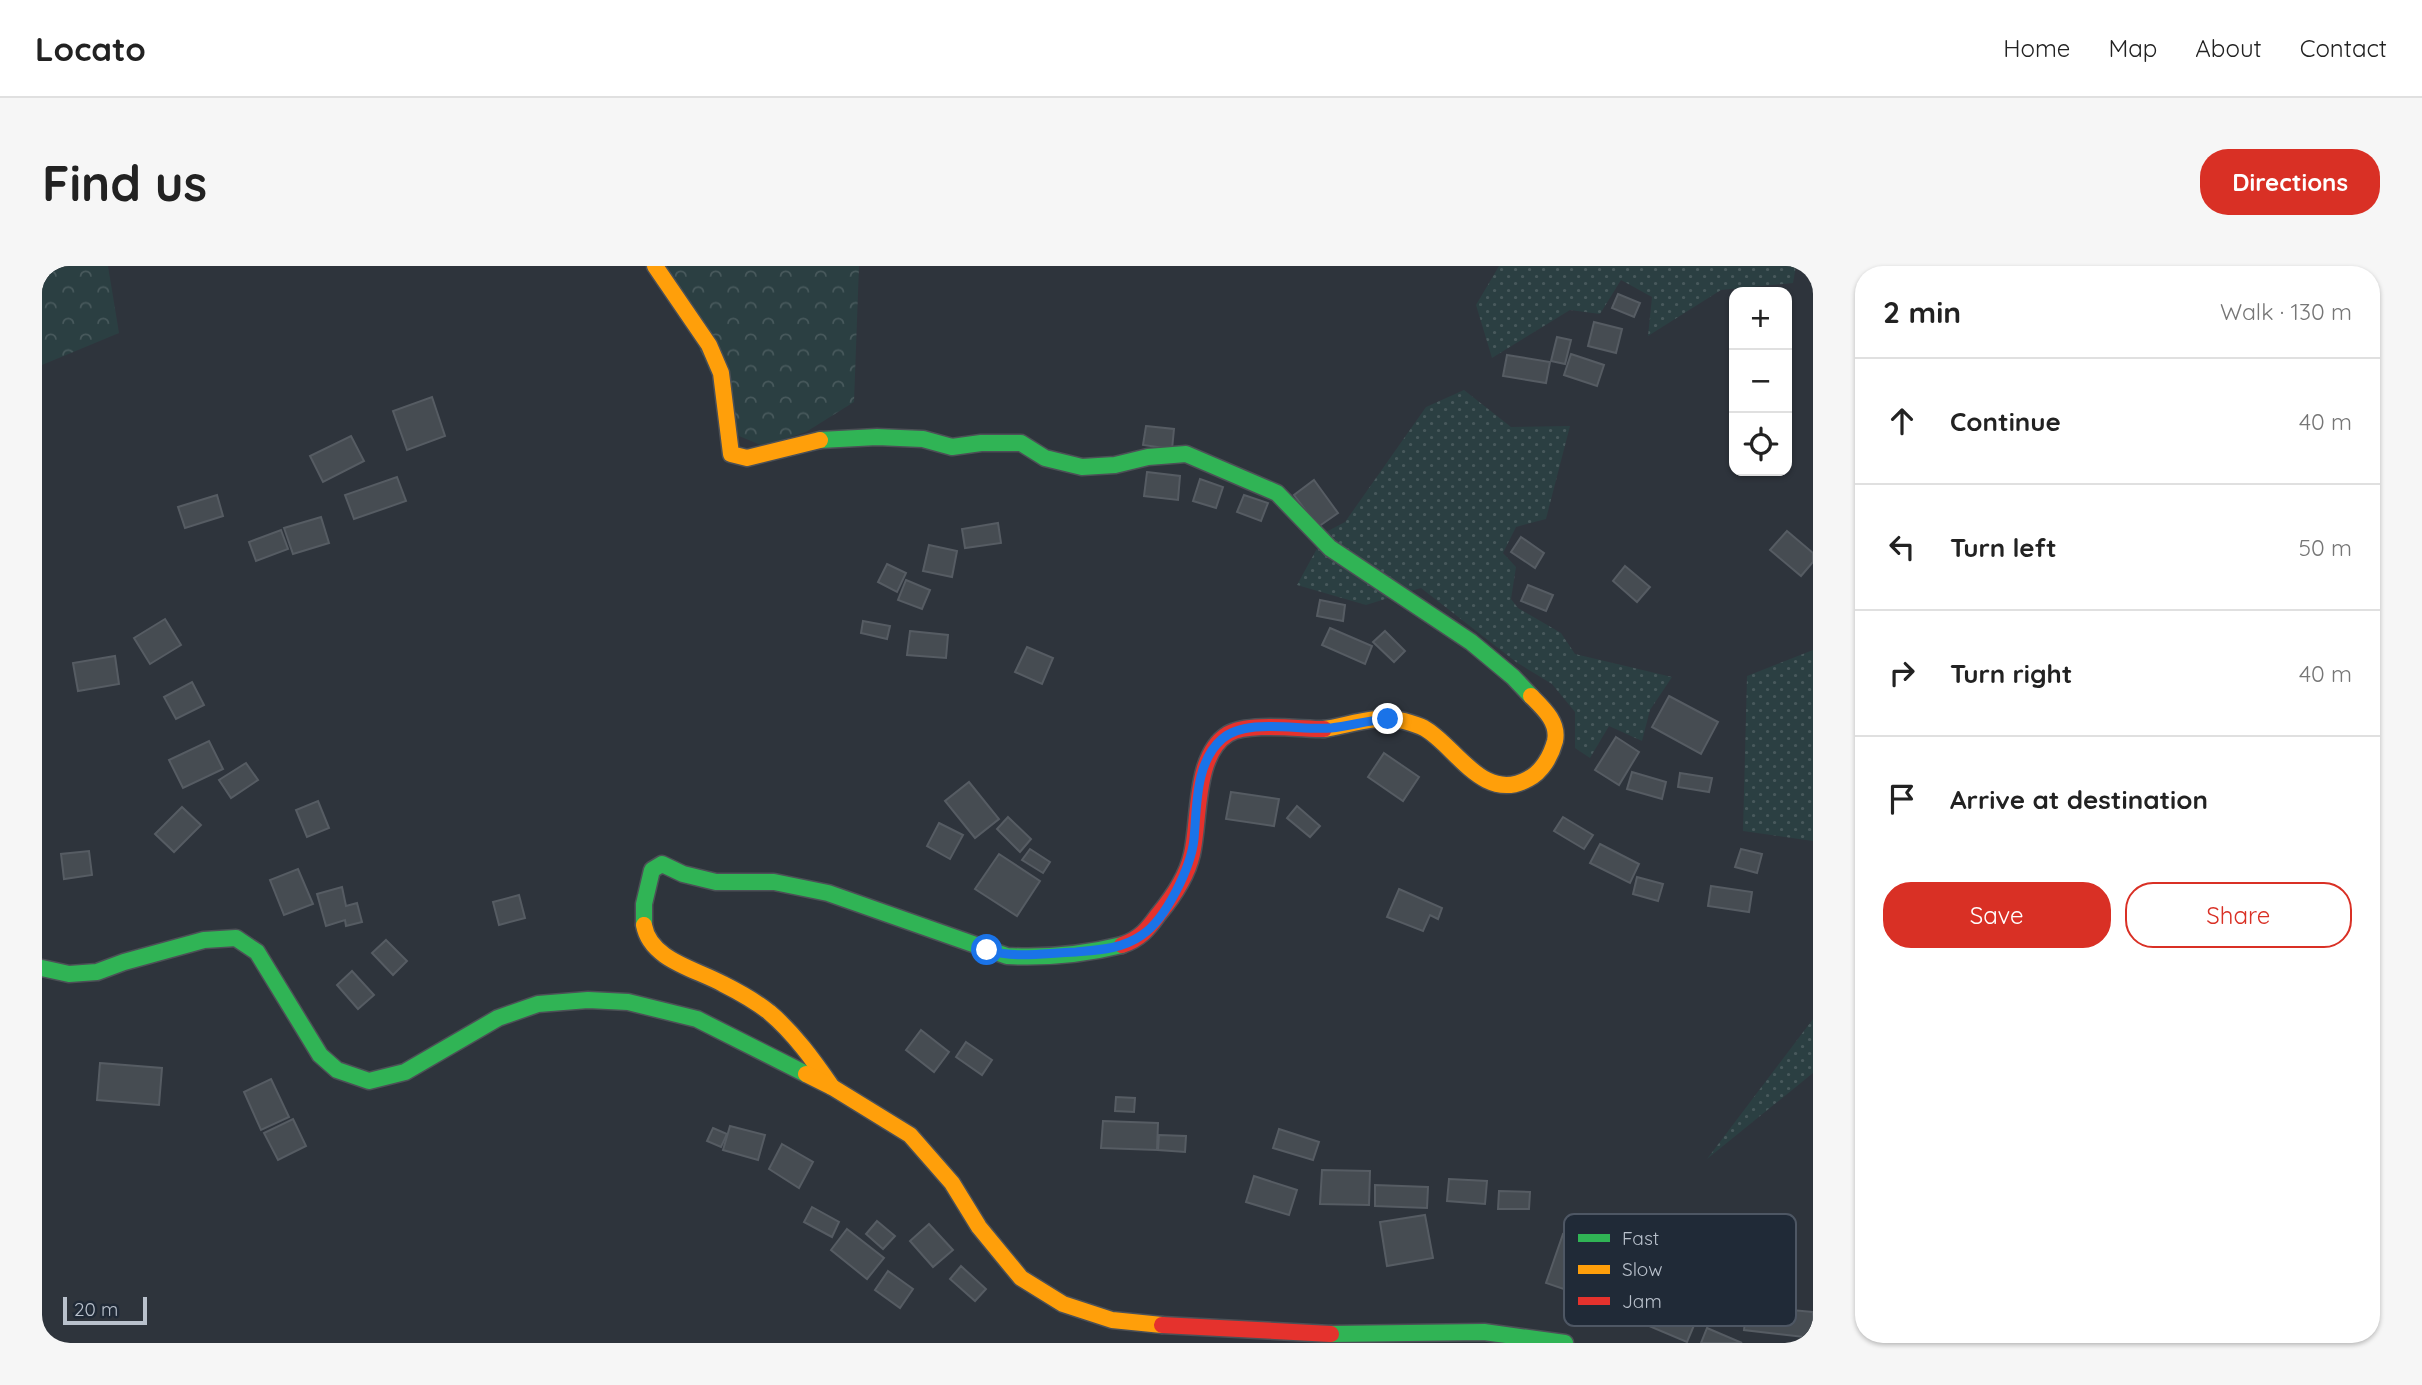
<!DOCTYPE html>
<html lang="en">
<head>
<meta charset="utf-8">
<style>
	body { margin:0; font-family:Quicksand,sans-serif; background:#f6f6f6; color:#222 }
	.controls { position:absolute; right:21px; top:21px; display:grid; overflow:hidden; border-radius:14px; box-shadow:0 2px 5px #0004 }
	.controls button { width:63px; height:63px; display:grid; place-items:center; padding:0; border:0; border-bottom:2px solid #e0e0e0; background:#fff; color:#222; font:35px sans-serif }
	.scale { position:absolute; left:21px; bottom:18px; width:84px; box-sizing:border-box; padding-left:7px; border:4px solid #b9c1cc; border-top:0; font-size:19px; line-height:24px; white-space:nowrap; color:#b9c1cc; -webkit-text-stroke:5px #202a37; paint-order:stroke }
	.stop { position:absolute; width:21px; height:21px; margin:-16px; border:5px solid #1a73e8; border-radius:50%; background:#fff }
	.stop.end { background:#1a73e8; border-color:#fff; box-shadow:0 2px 7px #0008 }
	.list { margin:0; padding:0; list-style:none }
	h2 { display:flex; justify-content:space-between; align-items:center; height:91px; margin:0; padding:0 28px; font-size:30px }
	h2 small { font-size:23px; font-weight:400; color:#767676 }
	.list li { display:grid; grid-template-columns:46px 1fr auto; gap:21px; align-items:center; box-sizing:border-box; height:126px; padding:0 28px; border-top:2px solid #e0e0e0 }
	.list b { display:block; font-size:26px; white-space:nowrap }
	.list em { font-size:23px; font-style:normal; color:#767676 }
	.actions { display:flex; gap:14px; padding:21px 28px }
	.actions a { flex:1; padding:16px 0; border:2px solid #d93025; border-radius:28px; text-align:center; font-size:24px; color:#d93025 }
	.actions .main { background:#d93025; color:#fff }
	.icon { flex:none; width:38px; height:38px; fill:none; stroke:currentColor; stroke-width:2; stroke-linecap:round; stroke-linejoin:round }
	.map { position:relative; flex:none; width:1771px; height:1077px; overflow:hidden; border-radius:28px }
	header { display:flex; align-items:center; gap:42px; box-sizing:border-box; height:98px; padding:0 35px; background:#fff; border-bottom:2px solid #e0e0e0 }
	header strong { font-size:33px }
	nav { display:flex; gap:38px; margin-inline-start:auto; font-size:24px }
	.intro { display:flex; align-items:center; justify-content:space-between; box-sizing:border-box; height:168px; padding:0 42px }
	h1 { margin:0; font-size:49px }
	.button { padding:18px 32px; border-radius:28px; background:#d93025; color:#fff; font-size:24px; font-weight:700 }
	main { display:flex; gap:42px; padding:0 42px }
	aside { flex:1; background:#fff; border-radius:28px; box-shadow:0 2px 5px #0004 }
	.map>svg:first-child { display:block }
	.grass { fill:url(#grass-dots) }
	.forest { fill:url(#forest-crowns) }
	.building { fill:#464c52; stroke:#565c63; stroke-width:2 }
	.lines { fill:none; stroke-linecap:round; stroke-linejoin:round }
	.fast-casing { stroke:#4c5056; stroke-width:19 }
	.slow-casing { stroke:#4c5056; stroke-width:19 }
	.jam-casing { stroke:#4c5056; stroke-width:19 }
	.fast { stroke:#30b455; stroke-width:16 }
	.slow { stroke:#ff9f0a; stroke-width:16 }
	.jam { stroke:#e5322d; stroke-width:16 }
	.route { stroke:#1a73e8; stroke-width:9 }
	.key { fill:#202a37; stroke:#4e5764; stroke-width:2 }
	.key-label { font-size:19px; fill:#b9c1cc }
</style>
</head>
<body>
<header>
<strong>Locato</strong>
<nav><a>Home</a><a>Map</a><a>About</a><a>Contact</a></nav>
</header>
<div class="intro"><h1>Find us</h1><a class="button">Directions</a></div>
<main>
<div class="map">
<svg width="1771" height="1077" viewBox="0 0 1771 1077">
	<defs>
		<pattern id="grass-dots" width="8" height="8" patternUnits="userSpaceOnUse" patternTransform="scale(1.75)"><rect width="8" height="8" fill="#2b3f42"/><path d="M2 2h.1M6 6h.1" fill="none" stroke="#48595c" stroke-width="1.8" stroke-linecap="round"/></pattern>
		<pattern id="forest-crowns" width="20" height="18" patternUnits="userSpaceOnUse" patternTransform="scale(1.75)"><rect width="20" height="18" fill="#2b3f42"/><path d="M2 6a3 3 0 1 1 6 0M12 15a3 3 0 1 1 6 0" fill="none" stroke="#48595c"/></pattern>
	</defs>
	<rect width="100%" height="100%" fill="#2e343c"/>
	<g class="grass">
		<polygon points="1457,0 1754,0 1751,17 1679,24 1606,70 1610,31 1579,14 1558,48 1528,44 1450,92 1434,39"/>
		<polygon points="1422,124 1469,161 1528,160 1504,253 1474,261 1461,287 1474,301 1469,333 1476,342 1519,367 1533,388 1630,411 1608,444 1600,475 1567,460 1548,492 1533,482 1533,446 1510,418 1474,396 1379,322 1324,339 1255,319 1284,266 1303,256 1384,141"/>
		<polygon points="1771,384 1771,575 1701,565 1705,410"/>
		<polygon points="1771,753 1771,807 1665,893"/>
	</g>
	<g class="forest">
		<polygon points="0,0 66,0 77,67 0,99"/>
		<polygon points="620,0 817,0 812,136 764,166 721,180 697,170"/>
	</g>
	<g class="building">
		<polygon points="1576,28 1598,37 1592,51 1570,42"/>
		<polygon points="1552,56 1580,63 1574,87 1546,80"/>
		<polygon points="1515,71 1529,74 1523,98 1509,95"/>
		<polygon points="1529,88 1562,99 1555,120 1522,109"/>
		<polygon points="1465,89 1508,96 1504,117 1461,110"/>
		<polygon points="390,131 403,170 365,184 351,145"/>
		<polygon points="1104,160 1132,163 1130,183 1101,179"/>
		<polygon points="309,170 322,195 281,216 268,190"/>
		<polygon points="1105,206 1138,210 1136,234 1102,230"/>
		<polygon points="355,211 364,235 312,253 303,229"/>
		<polygon points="1158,213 1181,221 1174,242 1151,235"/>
		<polygon points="1272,214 1296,247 1276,261 1252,229"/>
		<polygon points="175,229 181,250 143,262 136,241"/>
		<polygon points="1202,229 1226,237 1219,255 1195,246"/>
		<polygon points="279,251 287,277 251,288 242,262"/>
		<polygon points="956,257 959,277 923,282 920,263"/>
		<polygon points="239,264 246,283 214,295 207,276"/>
		<polygon points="1745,265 1771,287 1771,296 1759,310 1728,284"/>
		<polygon points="1479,271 1502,287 1493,302 1469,286"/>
		<polygon points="887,279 915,285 910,311 881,305"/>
		<polygon points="845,298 864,307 855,326 836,316"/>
		<polygon points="1583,300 1608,321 1595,336 1571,315"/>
		<polygon points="864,314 888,324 880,343 856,334"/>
		<polygon points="1486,319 1511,329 1504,345 1479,335"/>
		<polygon points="1278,334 1303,339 1301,355 1275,350"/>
		<polygon points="123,353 139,379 108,398 92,372"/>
		<polygon points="821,355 848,360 845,373 819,367"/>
		<polygon points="1288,362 1330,380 1323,398 1280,379"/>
		<polygon points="868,365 906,369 904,392 865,389"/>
		<polygon points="1343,365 1363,385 1352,396 1331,376"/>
		<polygon points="985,381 1011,392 1000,418 973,406"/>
		<polygon points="73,390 77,418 36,425 31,397"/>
		<polygon points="150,416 162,439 134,453 122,431"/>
		<polygon points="1627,430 1676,456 1659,488 1610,461"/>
		<polygon points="1574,471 1597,486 1577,519 1553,504"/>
		<polygon points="167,475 181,503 141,522 127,494"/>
		<polygon points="1342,487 1377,511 1361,535 1326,511"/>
		<polygon points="204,497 216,514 189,532 177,514"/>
		<polygon points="1590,506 1624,516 1620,533 1585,523"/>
		<polygon points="1638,507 1670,512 1667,526 1636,521"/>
		<polygon points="927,516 957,553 933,572 903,535"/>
		<polygon points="1189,526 1237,533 1232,560 1184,553"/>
		<polygon points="276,535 287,562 265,571 254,544"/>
		<polygon points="1255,540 1278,560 1268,571 1245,552"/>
		<polygon points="140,541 159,559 132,586 113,568"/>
		<polygon points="966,551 989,573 978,586 955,563"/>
		<polygon points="1521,551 1551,569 1542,583 1512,565"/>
		<polygon points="897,557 921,569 908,593 885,580"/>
		<polygon points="1558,578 1597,598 1588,617 1548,597"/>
		<polygon points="988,583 1008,596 1001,607 980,594"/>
		<polygon points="1699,583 1720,588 1715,607 1693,601"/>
		<polygon points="47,585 50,609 22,613 19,588"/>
		<polygon points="957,588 998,615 975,650 933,623"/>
		<polygon points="256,603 271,638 242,649 228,614"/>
		<polygon points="1595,611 1621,618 1616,635 1591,628"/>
		<polygon points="1669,620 1710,626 1707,646 1666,640"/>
		<polygon points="300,621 304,640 315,637 320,656 304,660 303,654 284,660 275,628"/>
		<polygon points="1357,623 1400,642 1396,653 1388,649 1381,665 1345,651"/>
		<polygon points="477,629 483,652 457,659 451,636"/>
		<polygon points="344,674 365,695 351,709 330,687"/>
		<polygon points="310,705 332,729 316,743 295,719"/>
		<polygon points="879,764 907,786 892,806 864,784"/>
		<polygon points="924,776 950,794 940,809 914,791"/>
		<polygon points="58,797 120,802 117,839 55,834"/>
		<polygon points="229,813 247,851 219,864 202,826"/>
		<polygon points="1074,831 1093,832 1092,846 1073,845"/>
		<polygon points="251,853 264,880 236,894 222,867"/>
		<polygon points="1061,855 1116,857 1115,884 1059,882"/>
		<polygon points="688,860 723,869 716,894 681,884"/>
		<polygon points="671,862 685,868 679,881 665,875"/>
		<polygon points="1237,863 1277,876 1271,894 1231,882"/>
		<polygon points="1117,869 1144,870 1143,886 1116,884"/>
		<polygon points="740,878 771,896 757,922 727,903"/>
		<polygon points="1280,904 1328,905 1327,939 1278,938"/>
		<polygon points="1212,910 1255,924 1247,949 1204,936"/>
		<polygon points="1407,913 1445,915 1443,938 1405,935"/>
		<polygon points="1333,919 1386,921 1385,942 1333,940"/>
		<polygon points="1457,925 1488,926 1487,943 1456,943"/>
		<polygon points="770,941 797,956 790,971 762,956"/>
		<polygon points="1383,949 1391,992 1345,1000 1338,956"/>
		<polygon points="835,955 853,970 841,983 824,968"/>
		<polygon points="887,958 911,984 891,1001 868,975"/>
		<polygon points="805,963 842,992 825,1013 789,984"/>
		<polygon points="1521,968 1568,984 1551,1033 1504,1017"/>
		<polygon points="919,1000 944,1023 933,1035 908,1013"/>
		<polygon points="846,1005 871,1023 858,1042 833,1024"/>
		<polygon points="1623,1022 1661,1038 1645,1076 1607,1060"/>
		<polygon points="1705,1040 1771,1046 1771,1072 1702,1064"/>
		<polygon points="1665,1062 1700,1077 1659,1077"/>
	</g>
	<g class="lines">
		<defs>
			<g id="fast">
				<polyline points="778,174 835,171 881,173 910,181 939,177 979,177 1003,192 1040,201 1073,199 1106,191 1144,188 1235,227 1288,282 1429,376 1471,411 1489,430"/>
				<path d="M602,659V638L610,604L620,598L641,608L674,616H732L786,627L965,690C1003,692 1044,688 1080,679"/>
				<polyline points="0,702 27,708 55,706 82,696 162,674 194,672 215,686 278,789 295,804 327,815 363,806 456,752 496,738 546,734 586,736 655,753 764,808"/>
				<polyline points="1289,1068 1442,1066 1523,1077"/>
			</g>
			<g id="slow">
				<polyline points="613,0 667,79 679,107 689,188 705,192 778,174"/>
				<path d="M1282,463C1308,459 1336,448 1362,455C1369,457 1376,459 1382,462C1413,479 1441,538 1486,513C1500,506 1509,490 1513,475C1517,456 1501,442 1489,430"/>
				<path d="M602,659C608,694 654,703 681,718C697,726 713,735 727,746C752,767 772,795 790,821"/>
				<polyline points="764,808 790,821 868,869 910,917 937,961 979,1012 1021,1038 1070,1054 1120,1059"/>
			</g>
			<g id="jam">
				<path d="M1080,679C1098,673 1106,663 1116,649C1131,631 1145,611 1150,588C1158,553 1152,489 1186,468C1206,456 1258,463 1282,463"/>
				<polyline points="1120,1059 1289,1068"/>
			</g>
		</defs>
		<use href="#fast" class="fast-casing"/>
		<use href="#slow" class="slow-casing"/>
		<use href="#jam" class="jam-casing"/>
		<use href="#fast" class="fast"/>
		<use href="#slow" class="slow"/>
		<use href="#jam" class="jam"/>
	</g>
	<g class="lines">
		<path class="route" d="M945,684C977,693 1001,687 1034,686C1057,684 1080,683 1100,669C1124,653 1149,601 1152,573C1155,541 1153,496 1180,473C1204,451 1258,465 1289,462C1308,460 1327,454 1346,453"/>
	</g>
	<rect x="1522" y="948" width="232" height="112" rx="10" class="key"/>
	<rect x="1536" y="968" width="32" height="8" fill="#30b455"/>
	<rect x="1536" y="999" width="32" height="9" fill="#ff9f0a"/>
	<rect x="1536" y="1031" width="32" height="8" fill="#e5322d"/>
	<g class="key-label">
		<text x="1580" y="979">Fast</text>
		<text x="1580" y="1010">Slow</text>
		<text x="1580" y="1042">Jam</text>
	</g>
</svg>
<div class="controls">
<button>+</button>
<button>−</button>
<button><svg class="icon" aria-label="locate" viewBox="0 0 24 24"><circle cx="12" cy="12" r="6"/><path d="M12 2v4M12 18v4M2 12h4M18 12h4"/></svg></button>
</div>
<div class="scale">20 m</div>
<div class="stop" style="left:945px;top:684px"></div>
<div class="stop end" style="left:1346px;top:453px"></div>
</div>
<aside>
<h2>2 min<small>Walk · 130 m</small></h2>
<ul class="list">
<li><svg class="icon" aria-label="ahead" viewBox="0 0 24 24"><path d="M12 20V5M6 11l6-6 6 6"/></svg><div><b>Continue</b></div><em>40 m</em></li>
<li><svg class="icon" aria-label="left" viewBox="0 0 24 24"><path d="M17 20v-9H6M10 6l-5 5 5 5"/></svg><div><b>Turn left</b></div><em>50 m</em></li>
<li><svg class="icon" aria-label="right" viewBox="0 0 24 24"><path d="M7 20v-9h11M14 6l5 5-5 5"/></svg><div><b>Turn right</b></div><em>40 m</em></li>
<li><svg class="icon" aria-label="arrive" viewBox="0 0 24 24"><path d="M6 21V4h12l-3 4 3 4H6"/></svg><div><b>Arrive at destination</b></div></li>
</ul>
<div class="actions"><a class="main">Save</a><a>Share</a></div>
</aside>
</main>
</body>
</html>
